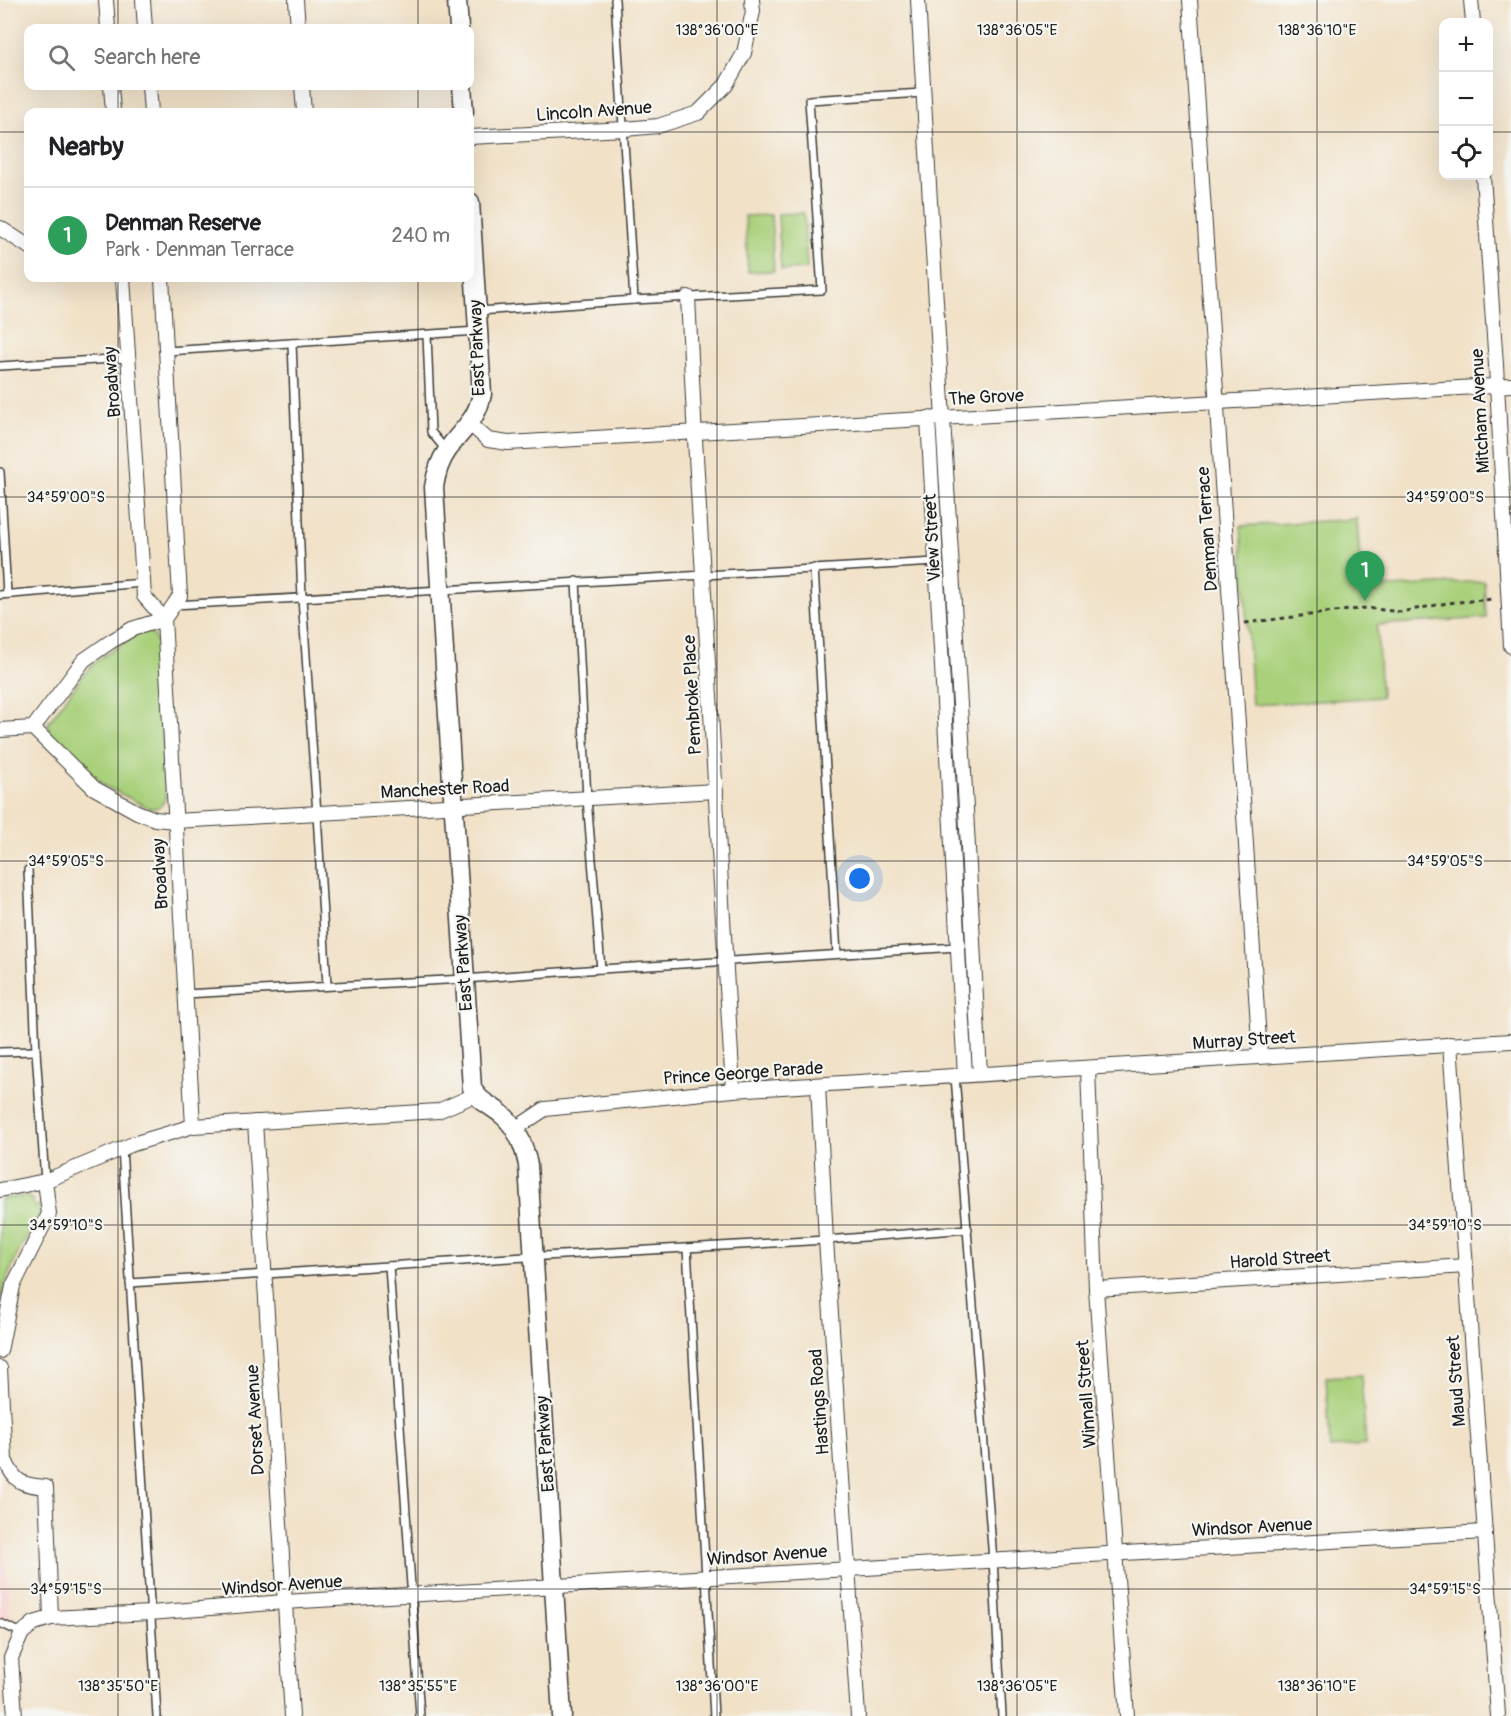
<!DOCTYPE html>
<html lang="en">
<head>
<meta charset="utf-8">
<style>
	body { margin:0; font-family:Pangolin,sans-serif; background:#f6f6f6; color:#202124 }
	.controls { position:absolute; right:18px; top:18px; display:grid; overflow:hidden; border-radius:12px; box-shadow:0 6px 24px #0002 }
	.controls button { width:54px; height:54px; display:grid; place-items:center; padding:0; border:0; border-bottom:2px solid #e0e0e0; background:#fff; color:#202124; font:30px sans-serif }
	.you { position:absolute; left:860px; top:879px; width:21px; height:21px; margin:-15px; border:4px solid #fff; border-radius:50%; background:#1a73e8; box-shadow:0 0 0 9px #1a73e833 }
	.badge { display:grid; place-items:center; width:39px; height:39px; border-radius:50%; background:#db2777; color:#fff; font-size:20px; font-weight:700 }
	.pin { position:absolute; translate:-50% -50px; filter:drop-shadow(0 2px 3px #0008) }
	.pin::after { content:''; position:absolute; top:32px; width:21px; height:18px; background:inherit; clip-path:polygon(0 0,100% 0,50% 100%) }
	.list { margin:0; padding:0; list-style:none }
	h2 { display:flex; justify-content:space-between; align-items:center; height:78px; margin:0; padding:0 24px; font-size:26px }
	h2 small { font-size:20px; font-weight:400; color:#757577 }
	.list li { display:grid; grid-template-columns:39px 1fr auto; gap:18px; align-items:center; box-sizing:border-box; height:96px; padding:0 24px; border-top:2px solid #e0e0e0 }
	.list b { display:block; font-size:22px; white-space:nowrap }
	.list p { margin:0; font-size:20px; white-space:nowrap; color:#757577 }
	.list em { font-size:20px; font-style:normal; color:#757577 }
	.icon { flex:none; width:33px; height:33px; fill:none; stroke:currentColor; stroke-width:2; stroke-linecap:round; stroke-linejoin:round }
	.map { position:relative; flex:none; width:1511px; height:1716px; overflow:hidden }
	.search { position:absolute; background:#fff; box-shadow:0 6px 24px #0002; left:24px; top:24px; width:450px; height:66px; display:flex; align-items:center; gap:15px; box-sizing:border-box; padding:0 21px; border-radius:12px; color:#757577; font-size:22px }
	.panel { position:absolute; background:#fff; box-shadow:0 6px 24px #0002; left:24px; top:108px; width:450px; height:174px; border-radius:12px }
	.map>svg:first-child { display:block }
	.built { fill:#f7cfd1 }
	.green { fill:#a9d07a; stroke:#62764b; stroke-width:1.5 }
	.lines { fill:none; stroke-linecap:round; stroke-linejoin:round }
	.service-casing { stroke:#3c3a36; stroke-width:10 }
	.minor-casing { stroke:#3c3a36; stroke-width:16 }
	.tertiary-casing { stroke:#3c3a36; stroke-width:21 }
	.path { stroke:#3c3a36; stroke-width:3; stroke-dasharray:4.5 4.5; stroke-linecap:butt }
	.service { stroke:#fff; stroke-width:7 }
	.minor { stroke:#fff; stroke-width:14 }
	.tertiary { stroke:#fff; stroke-width:18 }
	.ticks { fill:none; stroke:#1c1c1c; stroke-width:1.5; stroke-opacity:0.45 }
	.labels { text-anchor:middle; stroke-width:4.5; stroke-linejoin:round; paint-order:stroke }
	.street-label { font-size:18px; fill:#1c1c1c; stroke:#f6f6f2 }
	.ticks-label { font-size:15px; text-anchor:middle; fill:#1c1c1c; stroke:#f6f6f2; stroke-width:4.5; stroke-linejoin:round; paint-order:stroke }
</style>
</head>
<body>
<div class="map">
<svg width="1511" height="1716" viewBox="0 0 1511 1716">
	<rect width="100%" height="100%" fill="#f6f6f2"/>
	<filter id="ink" filterUnits="userSpaceOnUse"><feTurbulence type="fractalNoise" baseFrequency=".0167" numOctaves="2"/><feDisplacementMap in="SourceGraphic" scale="12" xChannelSelector="R" yChannelSelector="G"/><feConvolveMatrix kernelMatrix="1 2 1 2 8 2 1 2 1" color-interpolation-filters="sRGB"/></filter>
	<filter id="wash" filterUnits="userSpaceOnUse"><feTurbulence type="fractalNoise" baseFrequency=".008" numOctaves="4" result="noise"/><feDisplacementMap in="SourceGraphic" scale="24" xChannelSelector="R" yChannelSelector="G"/><feGaussianBlur stdDeviation="1.35" result="paint"/><feColorMatrix in="noise" values="0 0 0 0 0 0 0 0 0 0 0 0 0 0 0 0 0 1.4 0 .05"/><feComposite in="paint" operator="in"/></filter>
	<g filter="url(#wash)">
		<rect width="100%" height="100%" fill="#f1e1c7"/>
		<polygon class="built" points="0,1503 10,1619 0,1625"/>
		<g class="green">
			<polygon points="804,213 807,269 781,270 778,214"/>
			<polygon points="771,215 774,271 748,272 745,216"/>
			<polygon points="1357,519 1362,589 1484,581 1486,618 1377,625 1381,697 1252,705 1241,526"/>
			<path d="M146,632L152,633L158,644L166,794C164,805 160,809 149,808L105,786L88,773L53,738L49,730L48,723L83,675L100,658L140,633Z"/>
			<path d="M25,1196L33,1199L34,1206H43C40,1217 33,1226 27,1236C15,1258 5,1279 0,1304V1199Z"/>
			<polygon points="1361,1375 1366,1445 1330,1448 1326,1377"/>
		</g>
	</g>
	<g filter="url(#ink)">
		<g class="lines">
			<defs>
				<g id="service">
					<polyline points="615,0 634,300"/>
					<polyline points="479,311 634,300 822,290 809,100 923,93"/>
					<polyline points="427,335 431,432 445,449"/>
					<polyline points="292,343 302,598 317,814 327,985"/>
					<polyline points="167,351 478,331"/>
					<polyline points="0,366 128,358"/>
					<polyline points="0,472 7,594"/>
					<polyline points="814,568 837,954"/>
					<polyline points="576,581 587,799 601,969"/>
					<polyline points="0,595 143,583"/>
					<polyline points="174,605 936,562"/>
					<polyline points="28,870 36,1051 45,1181"/>
					<polyline points="185,994 464,979 601,969 958,947"/>
					<polyline points="0,1052 36,1051"/>
					<polyline points="955,1076 993,1560 1002,1716"/>
					<polyline points="122,1148 157,1716"/>
					<polyline points="687,1248 714,1716"/>
					<polyline points="389,1266 420,1716"/>
					<polyline points="130,1283 509,1258 826,1240 968,1229"/>
					<polyline points="0,1623 22,1633"/>
				</g>
				<g id="minor">
					<polyline points="106,0 108,28"/>
					<polyline points="143,0 145,28"/>
					<polyline points="296,0 298,28"/>
					<polyline points="918,0 964,772 980,1074"/>
					<polyline points="1190,0 1260,1056"/>
					<polyline points="1471,0 1473,22"/>
					<polyline points="111,86 113,112"/>
					<polyline points="149,86 151,112"/>
					<polyline points="302,86 304,112"/>
					<polyline points="470,137 624,129 658,126 698,113 726,85 744,53 753,11 752,0"/>
					<polyline points="1483,176 1496,365 1511,646"/>
					<polyline points="0,228 28,246"/>
					<polyline points="123,278 144,596 164,619"/>
					<polyline points="162,278 180,596 164,619 193,1126"/>
					<polyline points="688,297 695,439 733,1090"/>
					<polyline points="928,418 965,1075"/>
					<path d="M470,424L488,440L508,443C842,421 1177,407 1511,385"/>
					<polyline points="164,619 132,629 110,642 84,660 33,728 94,788 137,812 155,819 175,821 716,791"/>
					<polyline points="0,730 33,728"/>
					<polyline points="1450,1044 1498,1716"/>
					<polyline points="1088,1068 1096,1289 1127,1716"/>
					<polyline points="818,1085 826,1240 858,1716"/>
					<polyline points="255,1122 292,1716"/>
					<polyline points="515,1129 545,1109 733,1090 1511,1041"/>
					<polyline points="0,1190 45,1181 133,1144 193,1126 438,1111 475,1095"/>
					<polyline points="1096,1289 1466,1266"/>
					<polyline points="0,1351 13,1286 49,1214 45,1181"/>
					<path d="M0,1368L5,1460C15,1483 22,1485 46,1487L51,1618L34,1623L22,1633L11,1658L15,1716"/>
					<polyline points="51,1618 150,1613 284,1602 1485,1532"/>
				</g>
				<g id="tertiary">
					<polyline points="457,0 459,28"/>
					<polyline points="462,86 464,112"/>
					<path d="M470,202L482,394C476,423 461,429 447,451C439,462 436,474 434,487L452,781L472,1088C478,1101 489,1104 500,1113C517,1126 524,1145 528,1165L562,1716"/>
				</g>
			</defs>
			<use href="#service" class="service-casing"/>
			<use href="#minor" class="minor-casing"/>
			<use href="#tertiary" class="tertiary-casing"/>
			<polyline class="path" points="1245,623 1366,608 1401,612 1447,603 1494,599"/>
			<use href="#service" class="service"/>
			<use href="#minor" class="minor"/>
			<use href="#tertiary" class="tertiary"/>
		</g>
	</g>
	<path class="ticks" d="M118,0V28M418,0V28M717,0V1716M1017,0V1716M1317,0V1716M118,86V112M418,86V112M0,132H28M470,132H1444M1488,132H1511M118,278V1716M418,278V1716M0,497H1511M0,861H1511M0,1225H1511M0,1589H1511"/>
	<g class="labels">
		<g class="street-label">
			<text transform="translate(594 111) rotate(-4)" y="6">Lincoln Avenue</text>
			<text transform="translate(477 348) rotate(-92)" y="6">East Parkway</text>
			<text transform="translate(112 382) rotate(-94)" y="6">Broadway</text>
			<text transform="translate(986 397) rotate(-3)" y="6">The Grove</text>
			<text transform="translate(1480 411) rotate(-93)" y="6">Mitcham Avenue</text>
			<text transform="translate(1207 529) rotate(-94)" y="6">Denman Terrace</text>
			<text transform="translate(932 538) rotate(-93)" y="6">View Street</text>
			<text transform="translate(692 695) rotate(-93)" y="6">Pembroke Place</text>
			<text transform="translate(445 789) rotate(-3)" y="6">Manchester Road</text>
			<text transform="translate(160 874) rotate(-93)" y="6">Broadway</text>
			<text transform="translate(463 963) rotate(-94)" y="6">East Parkway</text>
			<text transform="translate(1244 1040) rotate(-4)" y="6">Murray Street</text>
			<text transform="translate(743 1073) rotate(-4)" y="6">Prince George Parade</text>
			<text transform="translate(1280 1259) rotate(-4)" y="6">Harold Street</text>
			<text transform="translate(1456 1381) rotate(-94)" y="6">Maud Street</text>
			<text transform="translate(1086 1394) rotate(-94)" y="6">Winnall Street</text>
			<text transform="translate(819 1402) rotate(-94)" y="6">Hastings Road</text>
			<text transform="translate(255 1420) rotate(-93)" y="6">Dorset Avenue</text>
			<text transform="translate(545 1444) rotate(-94)" y="6">East Parkway</text>
			<text transform="translate(1252 1527) rotate(-3)" y="6">Windsor Avenue</text>
			<text transform="translate(767 1555) rotate(-4)" y="6">Windsor Avenue</text>
			<text transform="translate(282 1585) rotate(-4)" y="6">Windsor Avenue</text>
		</g>
	</g>
	<g class="ticks-label">
		<text x="717" y="35">138°36'00"E</text>
		<text x="1017" y="35">138°36'05"E</text>
		<text x="1317" y="35">138°36'10"E</text>
		<text x="66" y="502">34°59'00"S</text>
		<text x="1445" y="502">34°59'00"S</text>
		<text x="66" y="866">34°59'05"S</text>
		<text x="1445" y="866">34°59'05"S</text>
		<text x="66" y="1230">34°59'10"S</text>
		<text x="1445" y="1230">34°59'10"S</text>
		<text x="66" y="1594">34°59'15"S</text>
		<text x="1445" y="1594">34°59'15"S</text>
		<text x="118" y="1691">138°35'50"E</text>
		<text x="418" y="1691">138°35'55"E</text>
		<text x="717" y="1691">138°36'00"E</text>
		<text x="1017" y="1691">138°36'05"E</text>
		<text x="1317" y="1691">138°36'10"E</text>
	</g>
</svg>
<div class="controls">
<button>+</button>
<button>−</button>
<button><svg class="icon" aria-label="locate" viewBox="0 0 24 24"><circle cx="12" cy="12" r="6"/><path d="M12 2v4M12 18v4M2 12h4M18 12h4"/></svg></button>
</div>
<div class="you"></div>
<div class="pin badge" style="left:1365px;top:601px;background:#2e9e5b">1</div>
<div class="search"><svg class="icon" aria-label="search" viewBox="0 0 24 24"><circle cx="10" cy="10" r="6"/><path d="M15 15l6 6"/></svg>Search here</div>
<section class="panel">
<h2>Nearby<small></small></h2>
<ul class="list">
<li><span class="badge" style="background:#2e9e5b">1</span><div><b>Denman Reserve</b><p>Park · Denman Terrace</p></div><em>240 m</em></li>
</ul>
</section>
</div>
</body>
</html>
